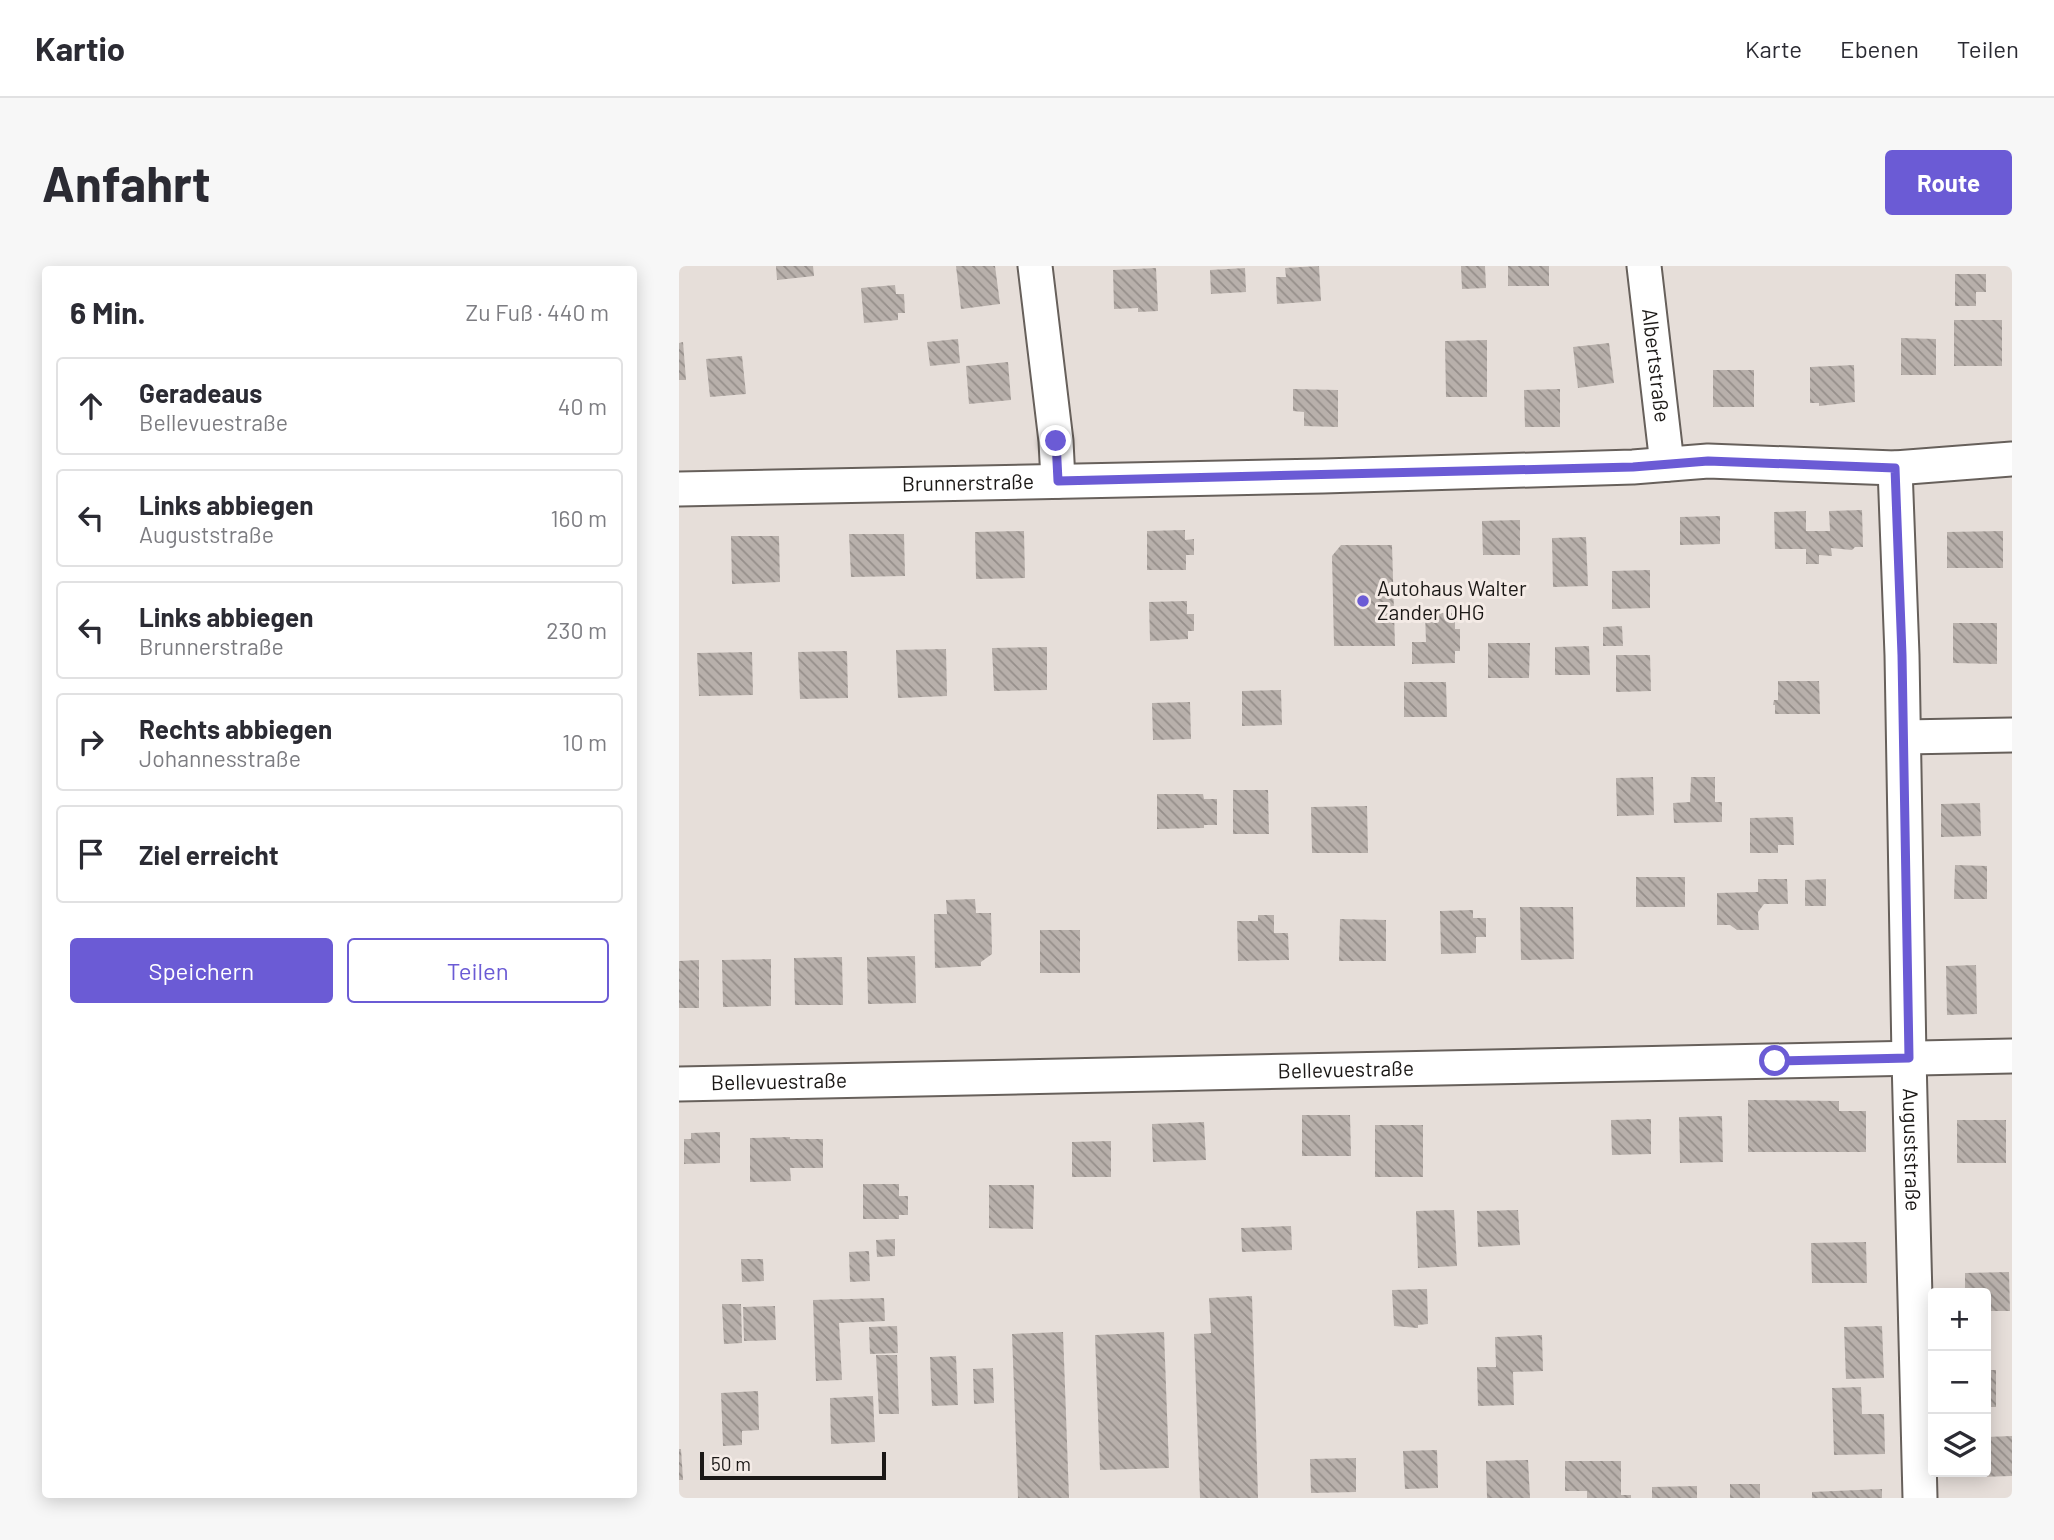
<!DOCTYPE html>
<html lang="de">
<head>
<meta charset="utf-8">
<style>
	body { margin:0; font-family:Barlow,sans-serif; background:#f7f7f7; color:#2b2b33 }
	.controls { position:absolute; right:21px; bottom:21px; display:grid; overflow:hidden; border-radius:7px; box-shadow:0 4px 18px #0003 }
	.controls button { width:63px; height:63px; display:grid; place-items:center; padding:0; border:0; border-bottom:2px solid #e1e1e2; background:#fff; color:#2b2b33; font:35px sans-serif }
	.scale { position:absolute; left:21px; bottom:18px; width:186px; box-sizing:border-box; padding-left:7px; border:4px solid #1b1816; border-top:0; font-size:19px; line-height:24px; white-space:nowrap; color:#1b1816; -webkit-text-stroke:5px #f4ebe6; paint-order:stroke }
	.stop { position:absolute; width:21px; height:21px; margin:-16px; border:5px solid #6b5bd5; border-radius:50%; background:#fff }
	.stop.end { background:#6b5bd5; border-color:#fff; box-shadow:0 2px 7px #0008 }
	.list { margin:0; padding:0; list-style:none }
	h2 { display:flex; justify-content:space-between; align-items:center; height:91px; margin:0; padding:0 28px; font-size:30px }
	h2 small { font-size:23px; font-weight:400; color:#7c7c81 }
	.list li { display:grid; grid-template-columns:46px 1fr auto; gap:21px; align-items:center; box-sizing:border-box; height:98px; margin:0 14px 14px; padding:0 14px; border:2px solid #e1e1e2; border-radius:7px }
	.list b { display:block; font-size:26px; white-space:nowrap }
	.list p { margin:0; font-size:23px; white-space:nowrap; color:#7c7c81 }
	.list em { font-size:23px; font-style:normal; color:#7c7c81 }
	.actions { display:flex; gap:14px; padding:21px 28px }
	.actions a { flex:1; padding:16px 0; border:2px solid #6b5bd5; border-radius:7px; text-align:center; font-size:24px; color:#6b5bd5 }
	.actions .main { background:#6b5bd5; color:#fff }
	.icon { flex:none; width:38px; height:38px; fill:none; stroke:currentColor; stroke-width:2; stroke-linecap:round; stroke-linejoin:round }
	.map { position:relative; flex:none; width:1333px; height:1232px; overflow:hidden; border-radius:7px }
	header { display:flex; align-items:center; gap:42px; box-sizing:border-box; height:98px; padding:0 35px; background:#fff; border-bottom:2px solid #e1e1e2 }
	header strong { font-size:33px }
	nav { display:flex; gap:38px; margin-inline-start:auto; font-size:24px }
	.intro { display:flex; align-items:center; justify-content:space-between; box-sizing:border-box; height:168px; padding:0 42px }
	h1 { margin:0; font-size:49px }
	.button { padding:18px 32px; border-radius:7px; background:#6b5bd5; color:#fff; font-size:24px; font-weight:700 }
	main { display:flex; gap:42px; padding:0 42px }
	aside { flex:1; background:#fff; border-radius:7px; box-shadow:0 4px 18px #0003 }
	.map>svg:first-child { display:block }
	.building { fill:url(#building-back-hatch) }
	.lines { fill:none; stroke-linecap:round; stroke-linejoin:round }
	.minor-casing { stroke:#67605b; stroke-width:37 }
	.minor { stroke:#fff; stroke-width:33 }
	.route { stroke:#6b5bd5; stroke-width:9 }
	.poi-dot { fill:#6b5bd5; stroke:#f4ebe6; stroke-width:2.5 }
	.labels { text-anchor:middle; stroke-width:6; stroke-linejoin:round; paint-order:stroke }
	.street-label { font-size:21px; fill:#1b1816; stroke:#f4ebe6 }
	.poi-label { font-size:21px; fill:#1b1816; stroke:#f4ebe6; text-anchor:start }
</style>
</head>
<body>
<header>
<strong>Kartio</strong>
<nav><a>Karte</a><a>Ebenen</a><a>Teilen</a></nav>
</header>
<div class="intro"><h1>Anfahrt</h1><a class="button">Route</a></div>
<main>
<aside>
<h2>6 Min.<small>Zu Fuß · 440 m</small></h2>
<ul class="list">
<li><svg class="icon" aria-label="ahead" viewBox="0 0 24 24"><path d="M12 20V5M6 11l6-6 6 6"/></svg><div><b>Geradeaus</b><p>Bellevuestraße</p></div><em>40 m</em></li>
<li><svg class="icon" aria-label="left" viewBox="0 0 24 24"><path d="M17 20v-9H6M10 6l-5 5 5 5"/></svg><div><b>Links abbiegen</b><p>Auguststraße</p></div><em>160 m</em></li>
<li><svg class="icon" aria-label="left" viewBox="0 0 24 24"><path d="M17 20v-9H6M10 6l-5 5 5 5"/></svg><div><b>Links abbiegen</b><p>Brunnerstraße</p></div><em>230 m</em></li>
<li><svg class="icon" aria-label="right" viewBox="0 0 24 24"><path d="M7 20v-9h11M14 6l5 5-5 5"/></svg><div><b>Rechts abbiegen</b><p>Johannesstraße</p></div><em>10 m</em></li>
<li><svg class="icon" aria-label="arrive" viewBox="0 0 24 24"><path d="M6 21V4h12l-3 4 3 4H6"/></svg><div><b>Ziel erreicht</b></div></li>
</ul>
<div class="actions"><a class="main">Speichern</a><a>Teilen</a></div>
</aside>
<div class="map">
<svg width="1333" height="1232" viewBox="0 0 1333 1232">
	<defs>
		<pattern id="building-back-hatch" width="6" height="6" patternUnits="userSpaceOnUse" patternTransform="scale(1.75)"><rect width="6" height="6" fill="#b8b0ab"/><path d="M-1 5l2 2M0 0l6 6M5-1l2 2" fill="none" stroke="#958e8a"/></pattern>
	</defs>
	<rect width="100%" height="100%" fill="#e6ded9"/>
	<g class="building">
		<polygon points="97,0 134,0 135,10 98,14"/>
		<polygon points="277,0 316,0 321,38 282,43"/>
		<polygon points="640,0 642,35 598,38 597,11 607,11 606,2"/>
		<polygon points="782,0 806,0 807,22 783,23"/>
		<rect x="829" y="0" width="41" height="20"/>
		<polygon points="477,2 479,45 459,46 459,42 435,43 434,4"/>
		<polygon points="566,2 567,26 532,28 531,4"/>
		<polygon points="1276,8 1307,8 1307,26 1297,26 1297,40 1276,40"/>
		<polygon points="216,19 217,28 225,28 226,47 219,47 219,54 185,57 182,22"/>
		<rect x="1275" y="54" width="48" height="46"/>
		<polygon points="1222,72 1257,73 1257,109 1222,109"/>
		<polygon points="279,73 281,97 251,100 248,76"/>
		<polygon points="808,74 808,131 767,131 766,75"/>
		<polygon points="4,76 7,114 0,114 0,77"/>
		<polygon points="930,77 935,117 899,122 894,81"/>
		<polygon points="63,90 67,128 31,131 27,93"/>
		<polygon points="329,96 332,134 290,138 287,100"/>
		<polygon points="1175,99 1176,136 1140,140 1140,137 1131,137 1131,101"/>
		<rect x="1034" y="104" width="41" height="37"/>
		<polygon points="614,123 659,124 659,161 625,160 625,146 614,145"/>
		<polygon points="881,123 881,161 846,161 845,124"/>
		<polygon points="1183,244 1184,281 1176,281 1173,284 1152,282 1153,290 1140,289 1140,298 1127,298 1127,283 1096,283 1095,246 1127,245 1127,265 1151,265 1150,245"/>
		<polygon points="1041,250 1041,278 1001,279 1001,251"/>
		<polygon points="841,254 841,289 804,289 803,255"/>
		<polygon points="506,264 506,274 515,273 515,289 507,289 507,304 468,304 468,265"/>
		<polygon points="345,265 346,312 297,313 296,266"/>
		<polygon points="1324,265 1324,302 1268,302 1268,266"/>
		<polygon points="170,268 225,268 226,310 172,311"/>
		<polygon points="52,270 100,270 101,316 53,318"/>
		<polygon points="907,271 909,320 874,321 873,272"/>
		<polygon points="662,279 713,279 716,380 655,380 653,290"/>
		<polygon points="971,304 971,342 933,343 933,305"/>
		<polygon points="508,335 508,348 515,348 515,365 509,365 509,373 471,375 470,336"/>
		<polygon points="746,347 776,347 776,363 781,363 781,385 776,385 776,397 733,398 733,376 747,376"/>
		<polygon points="1274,357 1318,357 1318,398 1274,397"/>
		<polygon points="943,360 944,380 924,380 924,361"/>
		<polygon points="809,377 851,377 850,412 809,412"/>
		<polygon points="910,380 911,409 876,409 876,381"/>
		<polygon points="368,381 368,424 315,425 313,382"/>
		<polygon points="267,383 268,430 219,432 217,384"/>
		<polygon points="168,385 169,432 121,433 119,386"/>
		<polygon points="73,386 74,429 20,430 18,387"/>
		<polygon points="937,389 971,389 972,425 937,426"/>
		<polygon points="1099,415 1140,415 1141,448 1096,448 1096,439 1094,439 1095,434 1099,434"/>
		<polygon points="725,416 767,416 768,451 725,451"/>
		<polygon points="602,424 603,459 563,460 563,425"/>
		<polygon points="511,436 512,473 474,474 473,437"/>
		<polygon points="974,511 975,549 938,550 937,512"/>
		<polygon points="1012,511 1036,511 1036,536 1043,536 1043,556 995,557 994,537 1011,536"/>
		<polygon points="554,524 589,524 590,568 554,568"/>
		<polygon points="478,528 524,528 525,533 538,533 538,559 525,559 525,562 478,563"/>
		<polygon points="1301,537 1302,570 1262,571 1262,538"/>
		<polygon points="688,540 689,587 633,587 632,541"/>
		<polygon points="1114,551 1115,579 1099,579 1099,587 1071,587 1071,552"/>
		<polygon points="1276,599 1308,600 1308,633 1275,633"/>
		<rect x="957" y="611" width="49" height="30"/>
		<polygon points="1079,613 1108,613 1109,638 1085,638 1079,646 1080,664 1058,664 1051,659 1038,659 1038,627 1079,626"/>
		<polygon points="1147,613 1147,640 1126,640 1126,614"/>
		<polygon points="296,633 297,647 312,647 313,688 302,696 302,700 256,702 255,648 268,648 267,634"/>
		<polygon points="841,641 894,641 895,693 842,694"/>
		<polygon points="794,644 794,652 807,652 807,671 797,671 797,687 762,688 761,645"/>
		<polygon points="579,649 595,649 595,667 609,667 610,694 559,695 558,655 579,655"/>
		<polygon points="661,653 707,654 707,695 660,695"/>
		<rect x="361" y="664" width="40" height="43"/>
		<polygon points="236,690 237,737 189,738 188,691"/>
		<polygon points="163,691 164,739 116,739 115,692"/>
		<polygon points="92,693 92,740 44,741 43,694"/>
		<polygon points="20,694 20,742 0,742 0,695"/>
		<polygon points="1297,699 1298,748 1268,749 1267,700"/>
		<polygon points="1069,834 1160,835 1160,845 1187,845 1187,886 1069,886"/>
		<polygon points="623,849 671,849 672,890 623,890"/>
		<polygon points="1043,850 1044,896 1001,897 1000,851"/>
		<polygon points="972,853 972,888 933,889 932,854"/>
		<rect x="1278" y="854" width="49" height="43"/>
		<polygon points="525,856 527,894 474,896 473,858"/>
		<rect x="696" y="859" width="48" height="52"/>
		<polygon points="41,866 41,897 5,898 5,873 12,873 12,867"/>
		<polygon points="111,871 111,873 144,873 144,902 111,902 112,915 71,916 71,872"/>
		<polygon points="432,875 432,911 393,911 393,876"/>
		<polygon points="184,918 220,918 220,930 229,930 229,949 220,949 220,953 184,953"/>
		<polygon points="310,919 355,919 354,963 310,962"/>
		<polygon points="775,944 778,1000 739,1002 737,945"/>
		<polygon points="839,944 841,979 799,981 798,945"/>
		<polygon points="612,960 613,984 563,986 562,962"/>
		<polygon points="216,973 216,990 198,991 197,974"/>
		<polygon points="1187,976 1188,1017 1133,1017 1132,977"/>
		<polygon points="190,985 191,1015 171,1016 170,986"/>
		<polygon points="62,993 84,993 85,1015 63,1016"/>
		<polygon points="1330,1006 1331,1045 1307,1045 1307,1027 1286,1027 1286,1007"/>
		<polygon points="748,1023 749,1058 739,1059 739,1062 715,1060 713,1024"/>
		<polygon points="573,1030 579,1232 521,1232 515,1068 532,1067 530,1032"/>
		<polygon points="205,1032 206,1055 160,1057 163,1114 137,1115 134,1034"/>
		<polygon points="43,1038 62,1038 63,1077 45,1078"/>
		<polygon points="96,1040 97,1074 65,1075 64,1041"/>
		<polygon points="218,1060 219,1087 191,1088 190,1061"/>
		<polygon points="1203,1060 1205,1112 1167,1113 1165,1061"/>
		<polygon points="384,1066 390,1232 339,1232 333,1068"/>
		<polygon points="485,1066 490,1202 421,1204 416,1069"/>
		<polygon points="863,1069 864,1105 834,1106 835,1139 799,1140 798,1101 817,1101 816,1071"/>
		<polygon points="197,1089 218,1089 220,1148 200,1148"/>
		<polygon points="277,1090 279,1139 253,1140 251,1091"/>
		<polygon points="314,1102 315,1137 295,1138 294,1103"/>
		<rect x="1307" y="1104" width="10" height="37"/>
		<polygon points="1182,1121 1183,1148 1205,1148 1206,1188 1155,1189 1153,1122"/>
		<polygon points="79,1125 80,1164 63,1165 63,1179 44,1180 42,1127"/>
		<polygon points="194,1130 196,1176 152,1178 151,1132"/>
		<polygon points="1333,1170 1333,1210 1300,1211 1300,1206 1307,1206 1307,1171"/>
		<polygon points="0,1183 2,1183 4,1214 0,1214"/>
		<polygon points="758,1184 759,1222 726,1223 724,1185"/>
		<polygon points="677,1192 677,1226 632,1227 631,1193"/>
		<polygon points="849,1194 851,1232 808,1232 807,1195"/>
		<polygon points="886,1195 942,1195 942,1229 952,1229 952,1232 908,1232 908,1225 886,1225"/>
		<rect x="1051" y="1218" width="30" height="14"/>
		<polygon points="1018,1220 1018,1232 973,1232 973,1221"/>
		<polygon points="1203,1223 1203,1232 1133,1232 1133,1226"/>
	</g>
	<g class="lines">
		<defs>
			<g id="minor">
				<polyline points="356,0 377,175 379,215"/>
				<path id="s1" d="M965,0L988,198"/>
				<path id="s2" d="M1216,202L1223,389L1230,792L1241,1232"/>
				<path id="s3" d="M0,223L644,210L954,201L1029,195L1216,202L1333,193"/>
				<polyline points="1225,471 1333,469"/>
				<path id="s4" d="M0,818L1333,790"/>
			</g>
		</defs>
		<use href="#minor" class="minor-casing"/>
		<use href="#minor" class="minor"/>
	</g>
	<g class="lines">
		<polyline class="route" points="377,175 379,215 954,201 1029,195 1216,202 1223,389 1230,792 1096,795"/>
	</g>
	<circle class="poi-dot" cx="684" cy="335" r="7"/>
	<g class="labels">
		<g class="street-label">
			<text dy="7" stroke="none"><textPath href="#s1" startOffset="100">Albertstraße</textPath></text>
			<text dy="7" stroke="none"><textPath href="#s3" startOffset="289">Brunnerstraße</textPath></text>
			<text dy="7" stroke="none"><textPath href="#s4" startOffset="667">Bellevuestraße</textPath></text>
			<text dy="7" stroke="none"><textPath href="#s4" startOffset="100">Bellevuestraße</textPath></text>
			<text dy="7" stroke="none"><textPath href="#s2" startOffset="682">Auguststraße</textPath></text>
		</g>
		<g class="poi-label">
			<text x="698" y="330">Autohaus Walter<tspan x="698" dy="24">Zander OHG</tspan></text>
		</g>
	</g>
</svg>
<div class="controls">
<button>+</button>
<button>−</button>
<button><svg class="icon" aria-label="layers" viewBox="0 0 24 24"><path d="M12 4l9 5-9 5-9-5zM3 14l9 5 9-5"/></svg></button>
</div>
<div class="scale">50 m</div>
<div class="stop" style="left:1096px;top:795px"></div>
<div class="stop end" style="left:377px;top:175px"></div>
</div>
</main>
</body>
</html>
